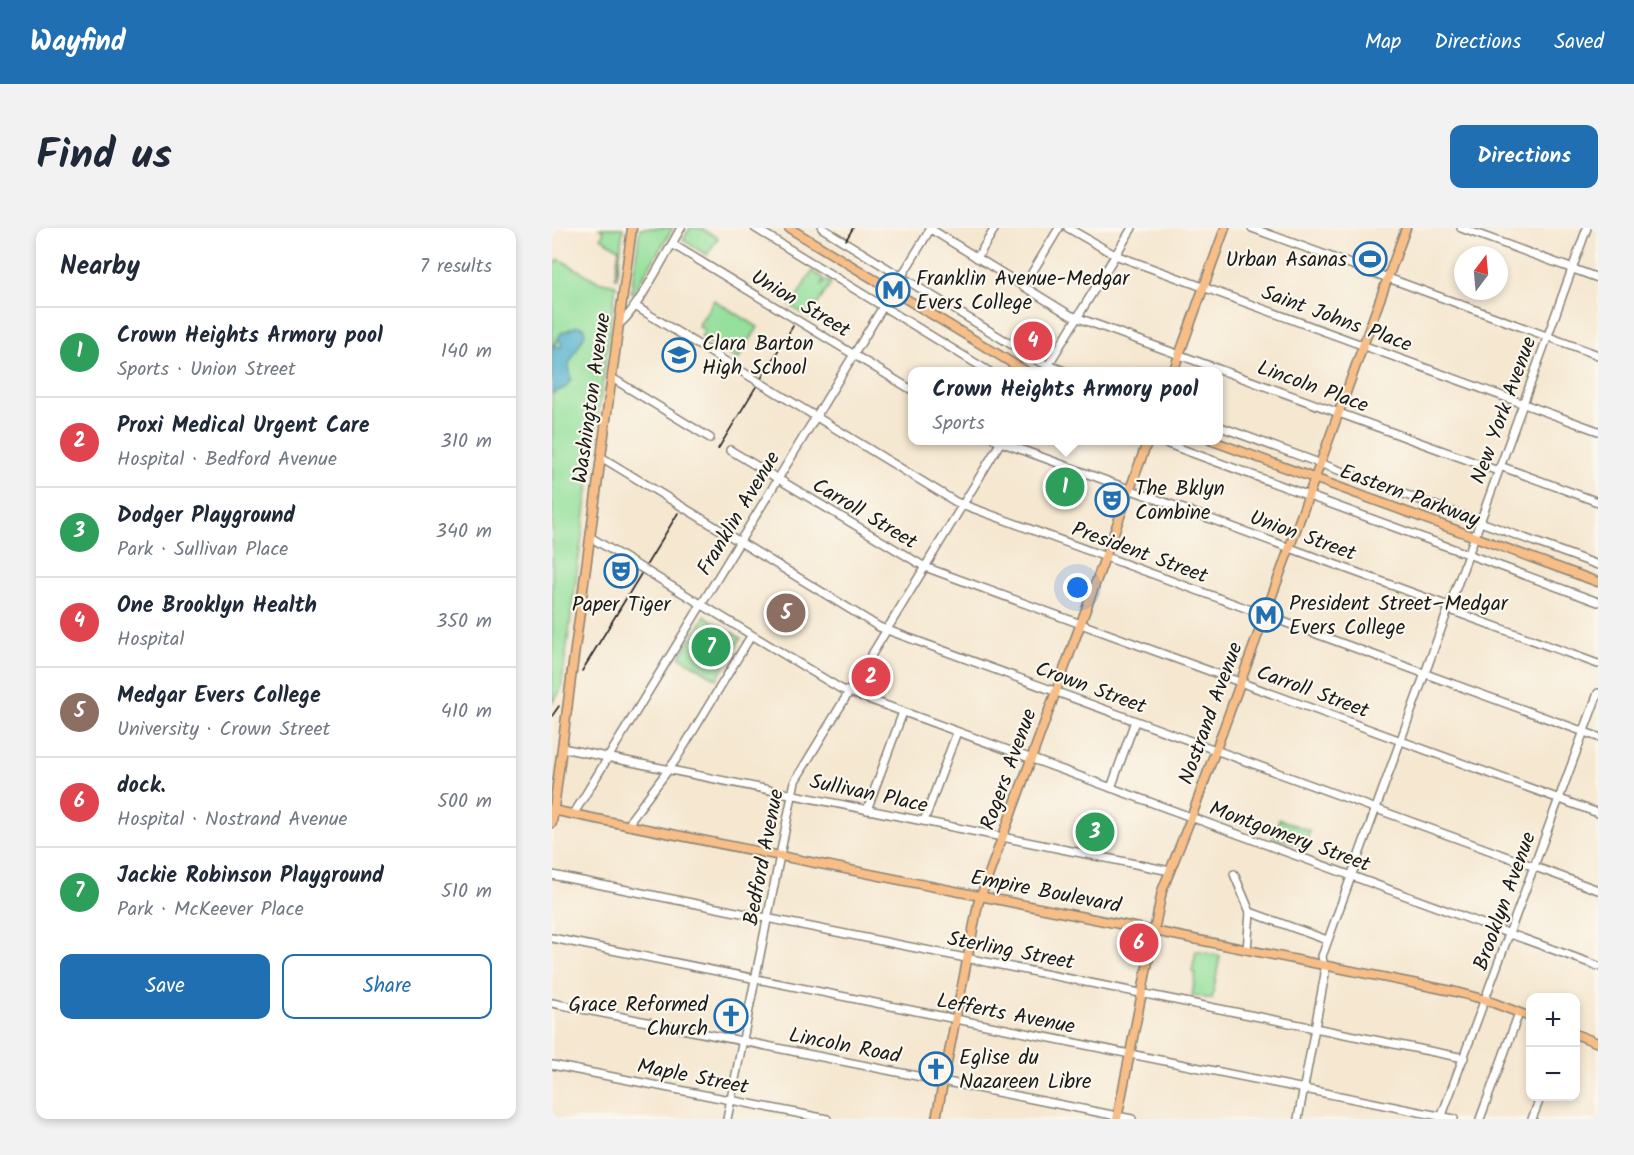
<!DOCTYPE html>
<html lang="en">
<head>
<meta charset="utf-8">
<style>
	body { margin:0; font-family:Kalam,sans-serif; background:#f2f2f3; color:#1f2937 }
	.controls { position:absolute; right:18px; bottom:18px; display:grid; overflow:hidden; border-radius:12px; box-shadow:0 3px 9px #0003 }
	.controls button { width:54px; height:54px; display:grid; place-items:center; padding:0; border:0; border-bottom:2px solid #e0e1e3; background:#fff; color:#1f2937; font:30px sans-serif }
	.compass { position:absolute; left:902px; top:18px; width:54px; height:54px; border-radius:50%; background:#fff; box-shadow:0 3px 9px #0003; rotate:16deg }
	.you { position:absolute; left:526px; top:360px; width:21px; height:21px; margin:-15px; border:4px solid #fff; border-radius:50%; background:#1a73e8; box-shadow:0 0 0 9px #1a73e833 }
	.badge { display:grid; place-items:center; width:39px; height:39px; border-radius:50%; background:#1f6fb2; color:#fff; font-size:20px; font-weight:700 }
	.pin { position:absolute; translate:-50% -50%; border:3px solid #fff; box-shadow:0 2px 6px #0006 }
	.popup { position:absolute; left:356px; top:139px; width:315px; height:78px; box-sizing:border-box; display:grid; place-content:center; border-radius:12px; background:#fff; filter:drop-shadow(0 2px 4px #0005); font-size:20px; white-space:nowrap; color:#747a83 }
	.popup b { font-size:22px; color:#1f2937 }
	.popup::after { content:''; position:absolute; left:50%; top:100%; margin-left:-12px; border:12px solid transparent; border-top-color:#fff }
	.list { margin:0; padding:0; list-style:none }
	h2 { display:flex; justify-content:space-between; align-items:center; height:78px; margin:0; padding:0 24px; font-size:26px }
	h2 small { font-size:20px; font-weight:400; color:#747a83 }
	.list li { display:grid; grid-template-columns:39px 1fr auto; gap:18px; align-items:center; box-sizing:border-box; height:90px; padding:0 24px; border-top:2px solid #e0e1e3 }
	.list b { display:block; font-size:22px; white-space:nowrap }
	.list p { margin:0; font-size:20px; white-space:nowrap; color:#747a83 }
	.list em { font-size:20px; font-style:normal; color:#747a83 }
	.actions { display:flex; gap:12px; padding:18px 24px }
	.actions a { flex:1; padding:14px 0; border:2px solid #1f6fb2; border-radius:12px; text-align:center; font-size:21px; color:#1f6fb2 }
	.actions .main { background:#1f6fb2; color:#fff }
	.map { position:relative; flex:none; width:1046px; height:891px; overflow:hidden; border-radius:12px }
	header { display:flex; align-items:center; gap:36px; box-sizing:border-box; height:84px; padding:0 30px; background:#1f6fb2; color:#fff }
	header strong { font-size:28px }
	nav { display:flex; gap:33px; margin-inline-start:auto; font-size:21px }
	.intro { display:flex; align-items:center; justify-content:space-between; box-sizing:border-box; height:144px; padding:0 36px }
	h1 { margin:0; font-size:42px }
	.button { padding:15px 27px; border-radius:12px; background:#1f6fb2; color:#fff; font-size:21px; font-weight:700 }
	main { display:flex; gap:36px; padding:0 36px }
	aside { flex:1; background:#fff; border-radius:12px; box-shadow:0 3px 9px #0003 }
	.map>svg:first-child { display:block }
	.green { fill:#95e09c; stroke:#587e5c; stroke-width:1.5 }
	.water { fill:#4dafcc; stroke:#346674; stroke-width:1.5 }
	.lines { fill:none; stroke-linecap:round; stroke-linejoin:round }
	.minor-casing { stroke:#888276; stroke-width:10 }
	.major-casing { stroke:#888276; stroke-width:11 }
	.minor { stroke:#fff; stroke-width:7 }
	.major { stroke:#f7be87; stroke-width:8 }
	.rail { stroke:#1c1c1c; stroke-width:1.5 }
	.minor-bridge-casing { stroke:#888276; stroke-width:10; stroke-linecap:butt }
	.major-bridge-casing { stroke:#888276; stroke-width:11; stroke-linecap:butt }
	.minor-bridge { stroke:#fff; stroke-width:7 }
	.major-bridge { stroke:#f7be87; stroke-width:8 }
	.labels { text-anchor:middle; stroke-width:4.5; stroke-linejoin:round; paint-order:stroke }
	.poi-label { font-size:21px; fill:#1c1c1c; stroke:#fbf7ec; text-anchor:start }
	.street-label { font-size:21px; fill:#1c1c1c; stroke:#fbf7ec }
</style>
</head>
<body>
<header>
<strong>Wayfind</strong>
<nav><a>Map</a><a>Directions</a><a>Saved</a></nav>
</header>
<div class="intro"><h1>Find us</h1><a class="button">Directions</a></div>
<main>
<aside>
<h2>Nearby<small>7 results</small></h2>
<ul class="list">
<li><span class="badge" style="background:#2e9e5b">1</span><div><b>Crown Heights Armory pool</b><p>Sports · Union Street</p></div><em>140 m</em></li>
<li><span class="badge" style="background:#e0444e">2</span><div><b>Proxi Medical Urgent Care</b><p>Hospital · Bedford Avenue</p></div><em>310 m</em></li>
<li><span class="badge" style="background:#2e9e5b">3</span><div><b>Dodger Playground</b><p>Park · Sullivan Place</p></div><em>340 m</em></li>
<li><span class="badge" style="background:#e0444e">4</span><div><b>One Brooklyn Health</b><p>Hospital</p></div><em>350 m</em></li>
<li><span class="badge" style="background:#8d6e63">5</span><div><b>Medgar Evers College</b><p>University · Crown Street</p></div><em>410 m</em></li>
<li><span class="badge" style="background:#e0444e">6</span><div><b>dock.</b><p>Hospital · Nostrand Avenue</p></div><em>500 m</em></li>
<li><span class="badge" style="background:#2e9e5b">7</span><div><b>Jackie Robinson Playground</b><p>Park · McKeever Place</p></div><em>510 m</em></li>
</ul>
<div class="actions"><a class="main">Save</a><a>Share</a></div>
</aside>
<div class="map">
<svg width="1046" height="891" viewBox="0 0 1046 891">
	<rect width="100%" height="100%" fill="#fbf7ec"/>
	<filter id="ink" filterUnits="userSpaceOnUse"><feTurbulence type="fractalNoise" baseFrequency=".0167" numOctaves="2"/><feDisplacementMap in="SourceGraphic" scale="12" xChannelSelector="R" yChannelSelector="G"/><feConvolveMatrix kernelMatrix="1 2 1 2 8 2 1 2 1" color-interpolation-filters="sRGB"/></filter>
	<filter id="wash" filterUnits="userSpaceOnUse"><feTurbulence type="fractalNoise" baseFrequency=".008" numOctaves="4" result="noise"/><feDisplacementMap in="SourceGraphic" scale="24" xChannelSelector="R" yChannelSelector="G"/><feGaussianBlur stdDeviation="1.35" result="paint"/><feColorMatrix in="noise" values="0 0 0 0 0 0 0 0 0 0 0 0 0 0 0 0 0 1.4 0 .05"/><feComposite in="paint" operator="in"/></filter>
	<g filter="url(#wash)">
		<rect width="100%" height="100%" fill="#f5e7d0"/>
		<g class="green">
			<polygon points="47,0 71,0 65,50 63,50 67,21 49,10 52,3"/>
			<polygon points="88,0 121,0 81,65 79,64"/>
			<polygon points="138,0 149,0 166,10 155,27 131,12"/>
			<polygon points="7,31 45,53 64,57 9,462 0,475 0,32 5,35"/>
			<polygon points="260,43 271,50 270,56 274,52 279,55 257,90 239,78"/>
			<polygon points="162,72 206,99 186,132 149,109 153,102 146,98"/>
			<polygon points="153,388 189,410 165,451 128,429"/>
			<polygon points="537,589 557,596 549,621 527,616"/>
			<polygon points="727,591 758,603 752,619 721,608"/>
			<polygon points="644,723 668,728 660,771 640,767 644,745 640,744"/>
		</g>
		<polygon class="water" points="25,98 32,99 33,106 17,136 19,152 13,160 0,166 0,119 4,114 4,119 9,119 10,115 5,112 9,105"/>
	</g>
	<g filter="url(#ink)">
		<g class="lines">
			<defs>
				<g id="minor">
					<polyline points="203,0 438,144"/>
					<polyline points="270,0 488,134 515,144"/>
					<polyline points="377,0 518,87 946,243"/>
					<polyline points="516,0 563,27 1046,203"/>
					<polyline points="700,0 1046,127"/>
					<polyline points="909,0 1046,50"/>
					<polyline points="120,16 360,162"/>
					<polyline points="425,30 443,0"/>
					<polyline points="472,58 507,0"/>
					<polyline points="83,78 199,149"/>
					<path d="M67,96C83,86 117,20 129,0"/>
					<polyline points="492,144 580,0"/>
					<polyline points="60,150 158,210"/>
					<polyline points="212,157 404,274 1046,509"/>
					<polyline points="666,198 1046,337"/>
					<polyline points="443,212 891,376 901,383 1046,436"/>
					<polyline points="605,212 1046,374"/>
					<polyline points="178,222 373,339 1046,585"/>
					<polyline points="49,229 327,399 1046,662"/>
					<polyline points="948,238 1046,274"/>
					<polyline points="38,309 86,338"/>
					<polyline points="96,344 289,461 1046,738"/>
					<polyline points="10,520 618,643"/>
					<polyline points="559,560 583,493"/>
					<polyline points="315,582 351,484"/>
					<polyline points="21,587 379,0"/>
					<polyline points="372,593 405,504"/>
					<polyline points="77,598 80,590 123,533 199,408"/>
					<polyline points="682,646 698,684 695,722"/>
					<polyline points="0,647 912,830"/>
					<polyline points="698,684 775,712"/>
					<polyline points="0,710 902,891"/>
					<polyline points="0,775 580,891"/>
					<polyline points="0,837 275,891"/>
					<polyline points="889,890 1046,465"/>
					<polyline points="175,891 243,553 450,212"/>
					<polyline points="746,891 773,746 770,728 772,723 1035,0"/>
					<polyline points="928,891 967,785"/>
					<polyline points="980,891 989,868"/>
				</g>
				<g id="major">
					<polyline points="237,0 475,144"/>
					<polyline points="621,144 673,0"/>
					<polyline points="658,212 1046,354"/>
					<polyline points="20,443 80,0"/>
					<polyline points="0,582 900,763 934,772 978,789"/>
					<polyline points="0,595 15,482"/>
					<polyline points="1023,806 1046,815"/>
					<polyline points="384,891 426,676 596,212"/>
					<polyline points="565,891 610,663 639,590 854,0"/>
				</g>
			</defs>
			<use href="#minor" class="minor-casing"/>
			<use href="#major" class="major-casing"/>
			<use href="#minor" class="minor"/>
			<use href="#major" class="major"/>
			<g class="rail">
				<polyline points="294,12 301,0"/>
				<polyline points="166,221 241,98"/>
				<polyline points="30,443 126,285"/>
				<polyline points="0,488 7,478"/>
			</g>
			<defs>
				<g id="minor-bridge">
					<polyline points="199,149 212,157"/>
					<polyline points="86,338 96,344"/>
				</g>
				<polyline id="major-bridge" points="15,482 20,443"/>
			</defs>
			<use href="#minor-bridge" class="minor-bridge-casing"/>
			<use href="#major-bridge" class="major-bridge-casing"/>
			<use href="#minor-bridge" class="minor-bridge"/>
			<use href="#major-bridge" class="major-bridge"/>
		</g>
	</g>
	<defs>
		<symbol id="stadium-ring" viewBox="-11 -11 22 22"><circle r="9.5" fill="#fbf7ec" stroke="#1f6fb2" stroke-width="1.5"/><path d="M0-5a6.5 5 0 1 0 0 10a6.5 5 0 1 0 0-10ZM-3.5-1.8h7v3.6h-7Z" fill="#1f6fb2"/></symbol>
		<symbol id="metro-ring" viewBox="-11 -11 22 22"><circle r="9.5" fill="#fbf7ec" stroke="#1f6fb2" stroke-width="1.5"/><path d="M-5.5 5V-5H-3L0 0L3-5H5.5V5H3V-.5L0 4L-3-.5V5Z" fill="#1f6fb2"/></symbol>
		<symbol id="school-ring" viewBox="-11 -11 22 22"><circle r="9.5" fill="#fbf7ec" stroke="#1f6fb2" stroke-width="1.5"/><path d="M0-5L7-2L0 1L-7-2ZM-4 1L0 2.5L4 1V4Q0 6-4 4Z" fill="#1f6fb2"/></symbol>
		<symbol id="theatre-ring" viewBox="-11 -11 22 22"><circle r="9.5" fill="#fbf7ec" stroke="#1f6fb2" stroke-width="1.5"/><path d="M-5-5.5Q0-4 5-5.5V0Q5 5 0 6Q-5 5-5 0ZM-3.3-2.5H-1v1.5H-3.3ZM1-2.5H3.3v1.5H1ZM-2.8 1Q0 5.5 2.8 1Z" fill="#1f6fb2"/></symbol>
		<symbol id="church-ring" viewBox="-11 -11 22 22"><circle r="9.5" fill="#fbf7ec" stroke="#1f6fb2" stroke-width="1.5"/><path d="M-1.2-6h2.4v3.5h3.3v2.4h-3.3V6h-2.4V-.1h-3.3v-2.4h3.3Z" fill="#1f6fb2"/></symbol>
	</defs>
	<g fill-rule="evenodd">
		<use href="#stadium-ring" x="799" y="12" width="38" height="38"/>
		<use href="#metro-ring" x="322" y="43" width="38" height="38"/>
		<use href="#school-ring" x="108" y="108" width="38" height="38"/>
		<use href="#theatre-ring" x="541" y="253" width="38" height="38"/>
		<use href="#theatre-ring" x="50" y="324" width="38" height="38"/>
		<use href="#metro-ring" x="695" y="368" width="38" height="38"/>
		<use href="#church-ring" x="160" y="769" width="38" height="38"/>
		<use href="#church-ring" x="365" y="822" width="38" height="38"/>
	</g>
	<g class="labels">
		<g class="poi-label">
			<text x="795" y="38" text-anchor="end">Urban Asanas</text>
			<text x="364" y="57">Franklin Avenue-Medgar<tspan x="364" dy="24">Evers College</tspan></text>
			<text x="150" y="122">Clara Barton<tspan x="150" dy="24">High School</tspan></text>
			<text x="583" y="267">The Bklyn<tspan x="583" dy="24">Combine</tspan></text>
			<text x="737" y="382">President Street–Medgar<tspan x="737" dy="24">Evers College</tspan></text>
			<text x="69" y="383" text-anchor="middle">Paper Tiger</text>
			<text x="156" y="783" text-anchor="end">Grace Reformed<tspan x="156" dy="24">Church</tspan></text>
			<text x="407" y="836">Eglise du<tspan x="407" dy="24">Nazareen Libre</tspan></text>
		</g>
		<g class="street-label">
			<text transform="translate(249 75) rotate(31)" y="7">Union Street</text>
			<text transform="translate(785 90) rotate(20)" y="7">Saint Johns Place</text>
			<text transform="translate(761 158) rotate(20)" y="7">Lincoln Place</text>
			<text transform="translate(39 170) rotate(-82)" y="7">Washington Avenue</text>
			<text transform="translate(951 182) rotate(-70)" y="7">New York Avenue</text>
			<text transform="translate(858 267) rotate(20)" y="7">Eastern Parkway</text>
			<text transform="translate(186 285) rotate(-59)" y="7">Franklin Avenue</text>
			<text transform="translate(313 285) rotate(31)" y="7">Carroll Street</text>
			<text transform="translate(751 307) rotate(20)" y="7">Union Street</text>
			<text transform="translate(588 324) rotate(20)" y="7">President Street</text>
			<text transform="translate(539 459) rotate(20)" y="7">Crown Street</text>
			<text transform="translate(761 463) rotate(20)" y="7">Carroll Street</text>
			<text transform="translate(658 485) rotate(-70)" y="7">Nostrand Avenue</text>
			<text transform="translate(456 541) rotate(-70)" y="7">Rogers Avenue</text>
			<text transform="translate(317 565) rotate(12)" y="7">Sullivan Place</text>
			<text transform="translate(738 608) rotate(20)" y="7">Montgomery Street</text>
			<text transform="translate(211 629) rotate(-79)" y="7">Bedford Avenue</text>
			<text transform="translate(494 663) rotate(11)" y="7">Empire Boulevard</text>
			<text transform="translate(952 673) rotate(-70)" y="7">Brooklyn Avenue</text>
			<text transform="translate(459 722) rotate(11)" y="7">Sterling Street</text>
			<text transform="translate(454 785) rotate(11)" y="7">Lefferts Avenue</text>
			<text transform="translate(293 817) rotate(11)" y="7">Lincoln Road</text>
			<text transform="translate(141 848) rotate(11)" y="7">Maple Street</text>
		</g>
	</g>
</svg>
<div class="controls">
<button>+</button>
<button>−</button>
</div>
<svg class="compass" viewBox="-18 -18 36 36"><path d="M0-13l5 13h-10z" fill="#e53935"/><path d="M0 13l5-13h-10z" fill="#747a83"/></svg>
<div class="you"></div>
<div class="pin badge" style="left:513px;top:259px;background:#2e9e5b">1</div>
<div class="popup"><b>Crown Heights Armory pool</b>Sports</div>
<div class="pin badge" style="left:319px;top:449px;background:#e0444e">2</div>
<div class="pin badge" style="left:543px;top:604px;background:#2e9e5b">3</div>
<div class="pin badge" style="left:481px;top:113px;background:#e0444e">4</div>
<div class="pin badge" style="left:234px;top:385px;background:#8d6e63">5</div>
<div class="pin badge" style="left:587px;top:715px;background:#e0444e">6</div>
<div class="pin badge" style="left:159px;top:419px;background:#2e9e5b">7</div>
</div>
</main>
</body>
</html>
